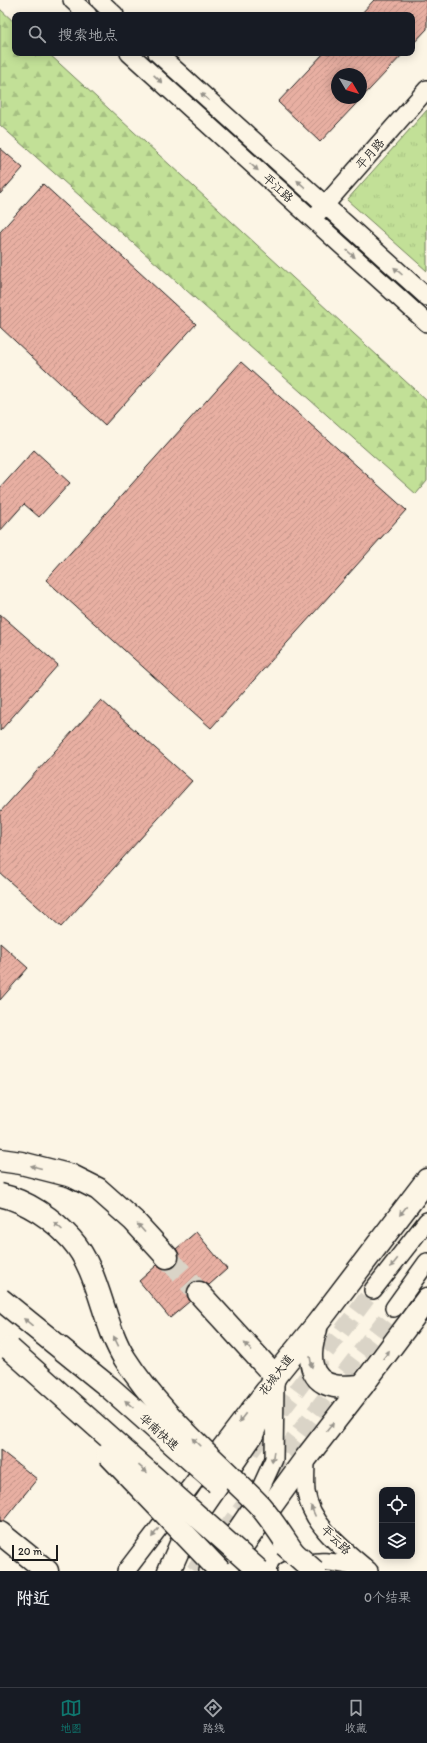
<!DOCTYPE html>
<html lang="zh">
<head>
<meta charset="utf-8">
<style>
	body { margin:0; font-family:Itim,"LXGW WenKai TC",sans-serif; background:#20242c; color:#f1f3f6 }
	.controls { position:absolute; right:12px; bottom:12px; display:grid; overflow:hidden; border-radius:8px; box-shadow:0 2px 10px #0003 }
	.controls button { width:36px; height:36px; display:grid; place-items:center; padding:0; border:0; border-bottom:1px solid #363941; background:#171b24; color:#f1f3f6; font:20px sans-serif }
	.compass { position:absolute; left:331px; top:68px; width:36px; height:36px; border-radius:50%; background:#171b24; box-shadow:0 2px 10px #0003; rotate:128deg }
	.scale { position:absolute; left:12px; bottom:10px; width:46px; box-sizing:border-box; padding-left:4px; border:2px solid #1c1c1c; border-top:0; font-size:11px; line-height:14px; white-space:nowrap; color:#1c1c1c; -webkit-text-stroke:3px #fcf5e5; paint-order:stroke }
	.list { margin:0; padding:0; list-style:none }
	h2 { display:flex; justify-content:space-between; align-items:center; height:52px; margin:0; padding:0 16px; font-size:17px }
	h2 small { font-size:13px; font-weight:400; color:#9ea1a6 }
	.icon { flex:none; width:22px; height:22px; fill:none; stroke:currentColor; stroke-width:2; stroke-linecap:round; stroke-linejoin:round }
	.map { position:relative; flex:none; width:427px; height:1571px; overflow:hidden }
	.search { position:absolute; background:#171b24; box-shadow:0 2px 10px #0003; left:12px; right:12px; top:12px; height:44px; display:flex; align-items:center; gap:10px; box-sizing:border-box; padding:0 14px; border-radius:8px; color:#9ea1a6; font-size:15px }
	.sheet { height:116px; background:#171b24 }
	nav { display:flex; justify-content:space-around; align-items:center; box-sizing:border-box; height:56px; border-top:1px solid #363941; background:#171b24; font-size:11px; color:#9ea1a6 }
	nav a { display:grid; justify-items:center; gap:2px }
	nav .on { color:#0f766e }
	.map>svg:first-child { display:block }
	.forest { fill:url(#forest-firs); stroke:#6f7e5a }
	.park { fill:url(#park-tufts); stroke:#6f7e5a }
	.building { fill:url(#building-hatch); stroke:#1c1c1c; fill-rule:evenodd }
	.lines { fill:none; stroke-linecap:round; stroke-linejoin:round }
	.minor-tunnel { stroke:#dad4c7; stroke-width:17; stroke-dasharray:17 8; stroke-linecap:butt }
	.highway-tunnel { stroke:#dad4c7; stroke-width:22; stroke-dasharray:22 11; stroke-linecap:butt }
	.minor-casing { stroke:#1c1c1c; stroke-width:20 }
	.major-casing { stroke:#1c1c1c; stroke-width:25 }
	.highway-casing { stroke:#1c1c1c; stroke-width:25 }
	.minor { stroke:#fcf5e5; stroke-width:17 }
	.major { stroke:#fcf5e5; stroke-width:22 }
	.highway { stroke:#fcf5e5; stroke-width:22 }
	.highway-bridge-casing { stroke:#1c1c1c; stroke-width:25; stroke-linecap:butt }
	.highway-bridge { stroke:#fcf5e5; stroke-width:22 }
	.oneway { fill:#97938b }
	.labels { text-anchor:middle; stroke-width:3; stroke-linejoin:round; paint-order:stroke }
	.street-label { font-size:12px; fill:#1c1c1c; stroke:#fcf5e5 }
</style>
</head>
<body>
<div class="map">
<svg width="427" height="1571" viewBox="0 0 427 1571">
	<defs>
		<pattern id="forest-firs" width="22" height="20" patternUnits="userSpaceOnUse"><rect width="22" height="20" fill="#c2e097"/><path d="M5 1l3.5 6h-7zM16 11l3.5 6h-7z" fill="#a6c082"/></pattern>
		<pattern id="park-tufts" width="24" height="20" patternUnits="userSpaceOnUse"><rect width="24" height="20" fill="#c2e097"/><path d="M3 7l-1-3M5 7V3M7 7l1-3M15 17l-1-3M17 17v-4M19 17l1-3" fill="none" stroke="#a6c082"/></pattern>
		<pattern id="building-hatch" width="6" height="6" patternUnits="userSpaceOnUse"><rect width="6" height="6" fill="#e8afa2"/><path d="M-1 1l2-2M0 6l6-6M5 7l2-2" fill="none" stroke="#c6968b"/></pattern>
	</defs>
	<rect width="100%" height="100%" fill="#fcf5e5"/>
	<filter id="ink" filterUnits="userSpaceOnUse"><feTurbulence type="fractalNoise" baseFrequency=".025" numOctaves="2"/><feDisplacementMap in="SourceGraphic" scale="8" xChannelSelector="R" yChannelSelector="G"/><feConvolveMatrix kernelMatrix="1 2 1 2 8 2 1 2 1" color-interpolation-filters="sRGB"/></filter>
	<g filter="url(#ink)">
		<polygon class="forest" points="0,9 15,23 15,53 48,53 427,401 427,481 416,494 0,125"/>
		<polygon class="park" points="427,110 427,271 347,200"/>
		<g class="building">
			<polygon points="374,0 427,0 427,29 412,45 412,15 360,15"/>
			<path d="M324,53H404L320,142L278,102ZM337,74H361V98H337Z"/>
			<polygon points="0,148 23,168 0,194"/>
			<polygon points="43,184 196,324 105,425 0,327 0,232"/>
			<polygon points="241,362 406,510 211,728 46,580"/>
			<polygon points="34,450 70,483 39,517 24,504 0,531 0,488"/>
			<polygon points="0,614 58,665 0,731"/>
			<polygon points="101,700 192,781 61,927 0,873 0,812"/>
			<polygon points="0,943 28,968 0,1000"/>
			<polygon points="196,1232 227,1269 209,1285 202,1281 197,1281 191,1284 187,1290 187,1296 190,1301 170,1318 139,1281 157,1265 164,1269 169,1269 175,1266 179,1260 179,1254 176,1249"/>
			<polygon points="0,1450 37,1479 3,1521 0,1521"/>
		</g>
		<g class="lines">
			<g class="minor-tunnel">
				<polyline points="251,1451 373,1290"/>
				<polyline points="269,1472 394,1308"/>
				<polyline points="194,1571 245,1504"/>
			</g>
			<polyline class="highway-tunnel" points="167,1257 199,1293"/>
			<defs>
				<g id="minor">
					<polyline points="72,0 88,15"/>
					<polyline points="99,0 115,15"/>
					<polyline points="129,53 427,323"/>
					<polyline points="157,53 427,297"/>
					<polyline points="317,214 427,89"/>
					<polyline points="373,1290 427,1221"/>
					<polyline points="394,1308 427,1262"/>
					<path d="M306,1458C306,1469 305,1481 306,1492C311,1526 345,1550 369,1571"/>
					<polyline points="126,1571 265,1389"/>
					<polyline points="208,1571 253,1505 274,1459 275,1384"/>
					<path d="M286,1571C312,1556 338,1562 365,1569"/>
				</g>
				<g id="major">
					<path d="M316,1329C309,1350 305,1380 334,1386C343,1388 353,1386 362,1386"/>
					<polyline points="275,1376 317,1324 427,1180"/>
					<polyline points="224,1571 306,1458 362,1386 427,1299"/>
				</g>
				<g id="highway">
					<polyline points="0,1160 21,1163 72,1176 98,1189 134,1221 167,1257"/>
					<polyline points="0,1533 47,1571"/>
					<polyline points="169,1571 188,1528 252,1435 275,1376 199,1293"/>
				</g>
			</defs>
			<use href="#minor" class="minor-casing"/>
			<use href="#major" class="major-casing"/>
			<use href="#highway" class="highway-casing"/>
			<use href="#minor" class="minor"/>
			<use href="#major" class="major"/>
			<use href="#highway" class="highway"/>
			<defs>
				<g id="highway-bridge">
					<path d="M0,1195C27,1201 53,1219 71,1239C100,1271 102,1323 125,1359C153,1403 191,1438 228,1474C238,1485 250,1495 260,1506C273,1521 284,1539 295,1555"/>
					<polyline points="0,1299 110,1388 217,1483"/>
					<polyline points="10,1349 259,1571"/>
					<polyline points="108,1454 220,1571"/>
					<polyline points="285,1545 314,1571"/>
				</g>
			</defs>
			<use href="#highway-bridge" class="highway-bridge-casing"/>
			<use href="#highway-bridge" class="highway-bridge"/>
		</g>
		<defs><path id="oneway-solid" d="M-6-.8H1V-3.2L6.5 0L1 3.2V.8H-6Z"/></defs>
		<g class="oneway">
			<use href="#oneway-solid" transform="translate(158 79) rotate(43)"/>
			<use href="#oneway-solid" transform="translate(205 97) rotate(-138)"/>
			<use href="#oneway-solid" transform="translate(254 167) rotate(42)"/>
			<use href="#oneway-solid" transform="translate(301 184) rotate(-138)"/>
			<use href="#oneway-solid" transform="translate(351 254) rotate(42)"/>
			<use href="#oneway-solid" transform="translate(398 271) rotate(-138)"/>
			<use href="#oneway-solid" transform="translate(36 1167) rotate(-166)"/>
			<use href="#oneway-solid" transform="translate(403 1211) rotate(128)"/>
			<use href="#oneway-solid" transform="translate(58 1226) rotate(-138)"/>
			<use href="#oneway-solid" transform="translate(141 1228) rotate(-132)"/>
			<use href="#oneway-solid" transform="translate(394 1263) rotate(128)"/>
			<use href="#oneway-solid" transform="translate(28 1322) rotate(-141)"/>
			<use href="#oneway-solid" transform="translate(116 1341) rotate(-116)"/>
			<use href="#oneway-solid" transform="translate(248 1347) rotate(-132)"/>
			<use href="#oneway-solid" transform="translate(386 1355) rotate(-53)"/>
			<use href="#oneway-solid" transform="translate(311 1362) rotate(80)"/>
			<use href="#oneway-solid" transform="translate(129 1404) rotate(-138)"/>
			<use href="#oneway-solid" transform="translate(242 1418) rotate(127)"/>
			<use href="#oneway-solid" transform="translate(330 1427) rotate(-52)"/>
			<use href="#oneway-solid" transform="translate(196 1442) rotate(-135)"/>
			<use href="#oneway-solid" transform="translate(273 1457) rotate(99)"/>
			<use href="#oneway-solid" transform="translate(143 1469) rotate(41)"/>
			<use href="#oneway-solid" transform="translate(313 1511) rotate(-114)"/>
			<use href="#oneway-solid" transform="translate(155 1533) rotate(127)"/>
		</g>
	</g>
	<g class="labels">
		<g class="street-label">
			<text transform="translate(370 154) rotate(-49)" y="4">平月路</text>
			<text transform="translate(278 188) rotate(42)" y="4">平江路</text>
			<text transform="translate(276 1375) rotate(-52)" y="4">花城大道</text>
			<text transform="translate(159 1432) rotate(42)" y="4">华南快速</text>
			<text transform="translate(336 1540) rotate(44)" y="4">平云路</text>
		</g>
	</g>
</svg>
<div class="controls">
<button><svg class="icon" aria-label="locate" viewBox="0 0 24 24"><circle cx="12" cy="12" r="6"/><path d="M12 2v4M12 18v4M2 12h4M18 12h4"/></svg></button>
<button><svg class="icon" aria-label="layers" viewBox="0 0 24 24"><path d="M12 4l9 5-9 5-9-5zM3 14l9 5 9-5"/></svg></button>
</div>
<svg class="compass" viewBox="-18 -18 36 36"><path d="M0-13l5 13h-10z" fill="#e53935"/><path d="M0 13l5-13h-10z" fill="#9ea1a6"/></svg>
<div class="scale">20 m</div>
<div class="search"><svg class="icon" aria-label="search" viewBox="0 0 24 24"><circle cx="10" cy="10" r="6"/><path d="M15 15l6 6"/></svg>搜索地点</div>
</div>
<section class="sheet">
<h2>附近<small>0个结果</small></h2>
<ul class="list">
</ul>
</section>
<nav>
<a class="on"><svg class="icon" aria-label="map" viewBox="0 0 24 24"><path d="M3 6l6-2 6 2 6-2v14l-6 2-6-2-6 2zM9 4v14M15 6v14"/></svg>地图</a>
<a><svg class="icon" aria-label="directions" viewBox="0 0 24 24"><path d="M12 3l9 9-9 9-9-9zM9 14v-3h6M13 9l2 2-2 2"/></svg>路线</a>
<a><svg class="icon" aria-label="saved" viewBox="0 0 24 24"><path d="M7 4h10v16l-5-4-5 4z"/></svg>收藏</a>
</nav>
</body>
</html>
